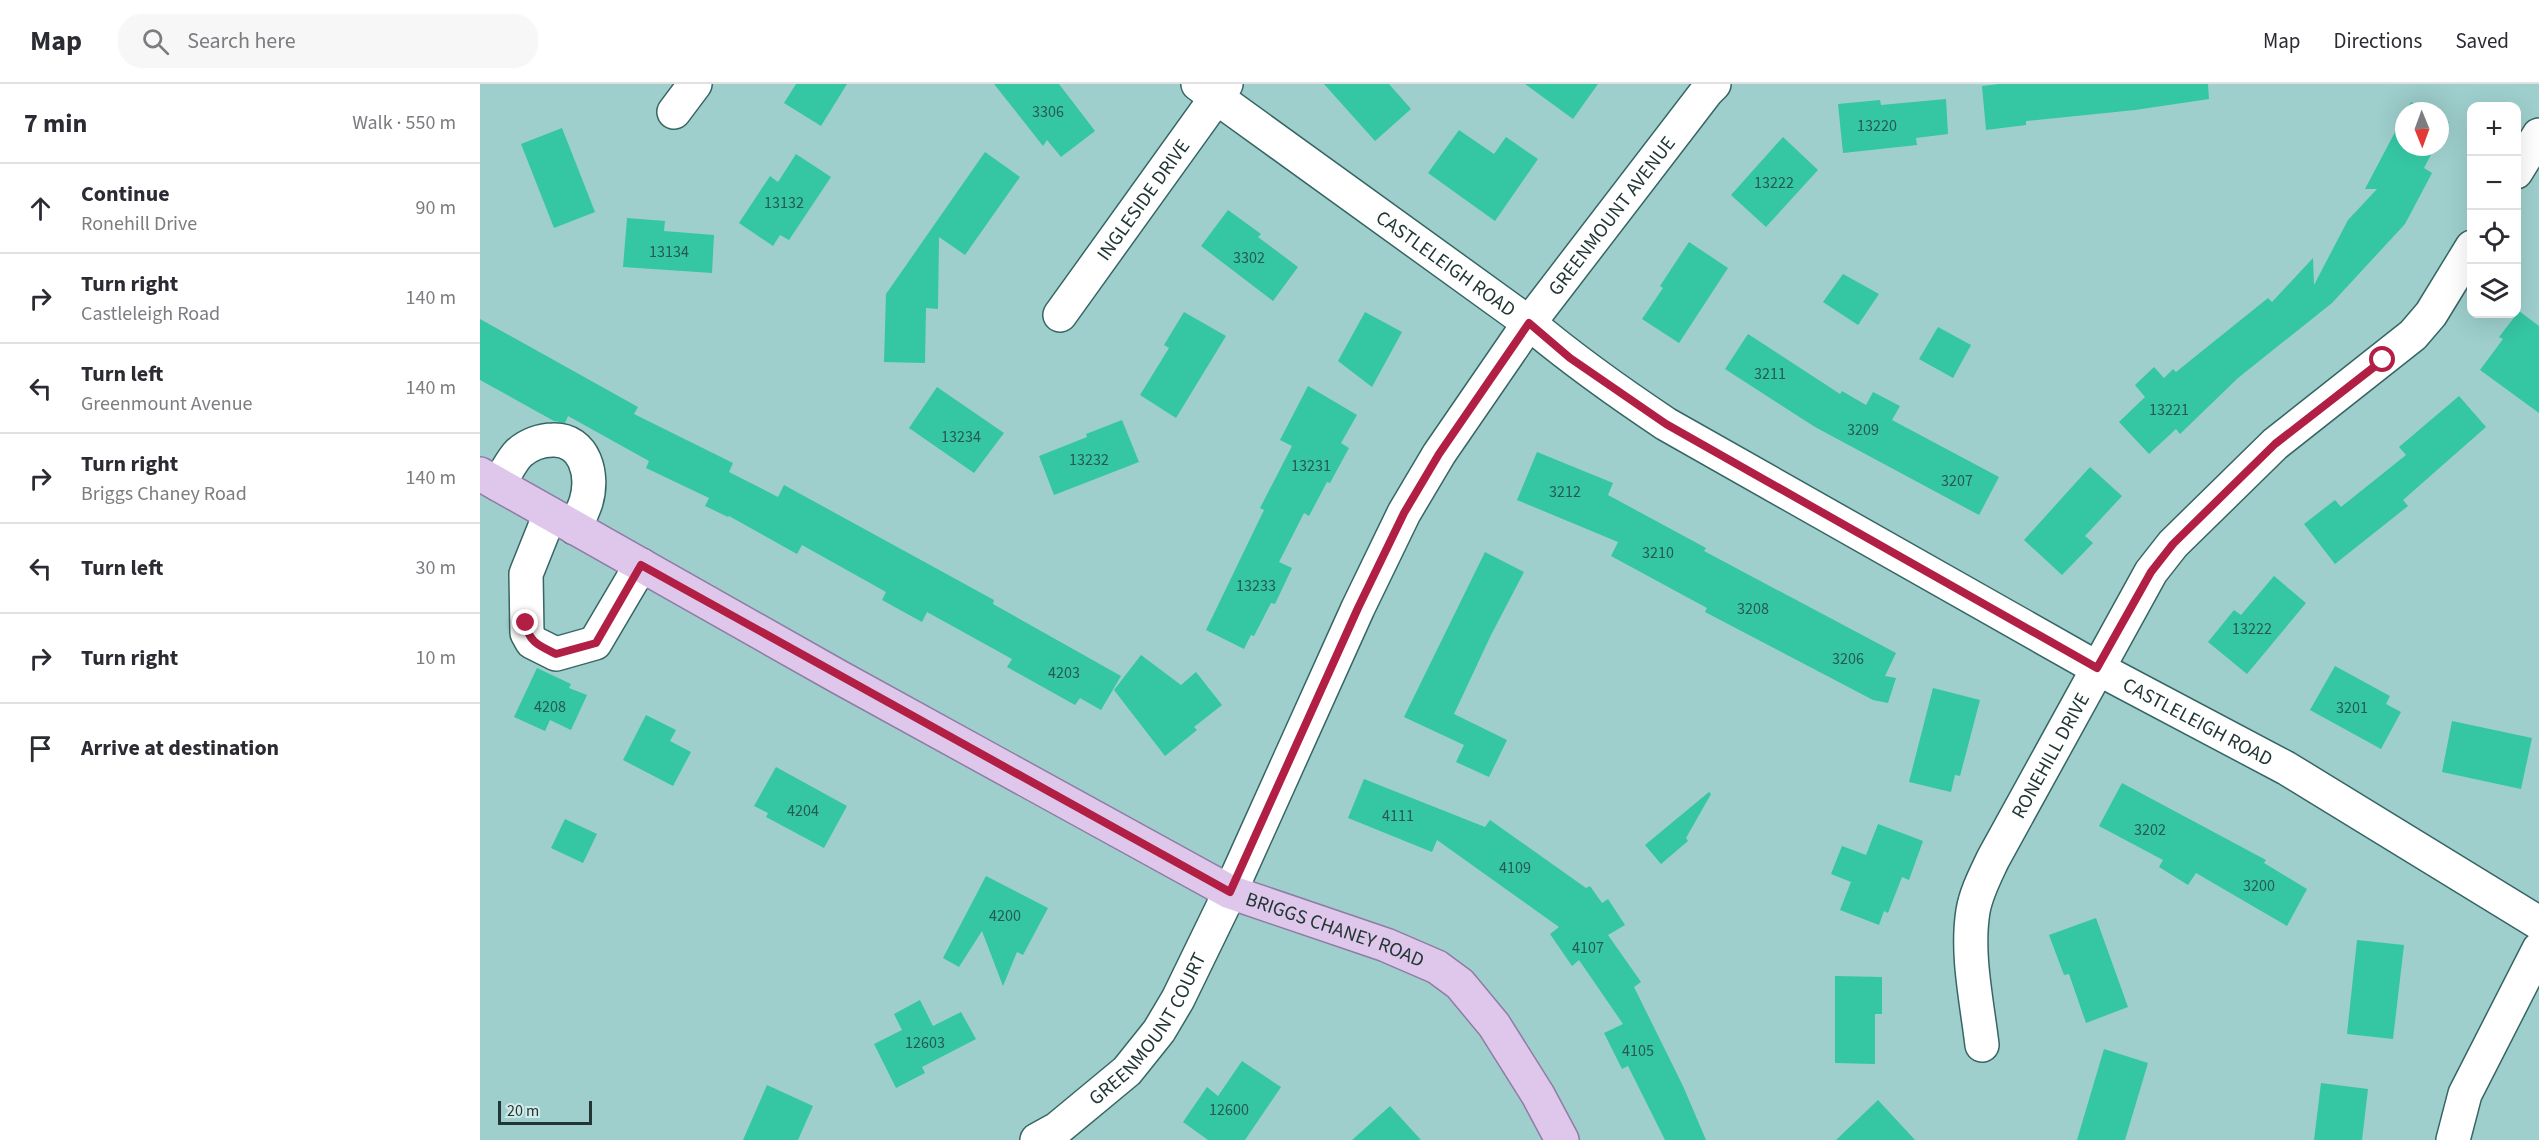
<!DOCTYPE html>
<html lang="en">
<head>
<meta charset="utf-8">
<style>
	body { margin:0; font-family:"Source Sans 3",sans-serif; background:#f7f7f7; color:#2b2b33 }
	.controls { position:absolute; right:18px; top:18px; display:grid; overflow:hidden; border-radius:12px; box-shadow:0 6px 24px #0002 }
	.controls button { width:54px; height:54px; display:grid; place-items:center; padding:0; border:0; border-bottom:2px solid #e1e1e2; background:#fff; color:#2b2b33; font:30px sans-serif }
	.compass { position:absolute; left:1915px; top:18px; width:54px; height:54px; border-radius:50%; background:#fff; box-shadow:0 6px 24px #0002; rotate:179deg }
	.scale { position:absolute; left:18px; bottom:15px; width:94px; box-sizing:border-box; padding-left:6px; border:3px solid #223635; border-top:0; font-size:16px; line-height:21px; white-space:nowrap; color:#223635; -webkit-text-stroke:4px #d2ebe9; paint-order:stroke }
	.stop { position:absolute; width:18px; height:18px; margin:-14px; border:4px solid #b21f45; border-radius:50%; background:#fff }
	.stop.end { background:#b21f45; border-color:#fff; box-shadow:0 2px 6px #0008 }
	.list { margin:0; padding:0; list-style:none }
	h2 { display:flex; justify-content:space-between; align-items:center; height:78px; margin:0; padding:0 24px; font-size:26px }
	h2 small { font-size:20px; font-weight:400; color:#7c7c81 }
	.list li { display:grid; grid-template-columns:39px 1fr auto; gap:18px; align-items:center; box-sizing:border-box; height:90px; padding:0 24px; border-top:2px solid #e1e1e2 }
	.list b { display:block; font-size:22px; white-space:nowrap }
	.list p { margin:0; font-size:20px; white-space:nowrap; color:#7c7c81 }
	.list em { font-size:20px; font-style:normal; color:#7c7c81 }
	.icon { flex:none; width:33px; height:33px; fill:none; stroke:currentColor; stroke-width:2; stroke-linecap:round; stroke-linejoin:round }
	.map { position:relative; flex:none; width:2059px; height:1056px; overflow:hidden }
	header { display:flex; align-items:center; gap:36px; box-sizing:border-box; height:84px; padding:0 30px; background:#fff; border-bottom:2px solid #e1e1e2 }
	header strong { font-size:28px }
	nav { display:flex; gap:33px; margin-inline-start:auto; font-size:21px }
	.search { width:420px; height:54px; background:#f7f7f7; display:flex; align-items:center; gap:15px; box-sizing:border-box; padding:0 21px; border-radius:24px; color:#7c7c81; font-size:22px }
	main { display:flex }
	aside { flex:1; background:#fff }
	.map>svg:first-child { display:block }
	.building { fill:#35c6a4 }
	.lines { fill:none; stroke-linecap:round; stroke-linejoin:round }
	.minor-casing { stroke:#366564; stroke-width:36 }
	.major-casing { stroke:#8f7ca4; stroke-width:36 }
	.minor { stroke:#fff; stroke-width:33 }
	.major { stroke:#dfc7ec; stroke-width:33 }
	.route { stroke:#b21f45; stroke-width:8 }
	.labels { text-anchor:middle; stroke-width:4.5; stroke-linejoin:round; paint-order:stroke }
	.number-label { font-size:16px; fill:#275a51 }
	.street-label { font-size:20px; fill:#223635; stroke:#d2ebe9 }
</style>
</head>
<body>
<header>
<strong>Map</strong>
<div class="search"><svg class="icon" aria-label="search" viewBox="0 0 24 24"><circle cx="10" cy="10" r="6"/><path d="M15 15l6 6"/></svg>Search here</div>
<nav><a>Map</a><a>Directions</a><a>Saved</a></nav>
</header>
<main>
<aside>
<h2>7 min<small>Walk · 550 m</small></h2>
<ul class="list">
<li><svg class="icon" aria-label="ahead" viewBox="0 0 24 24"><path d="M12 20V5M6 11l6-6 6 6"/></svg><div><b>Continue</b><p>Ronehill Drive</p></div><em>90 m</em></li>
<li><svg class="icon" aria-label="right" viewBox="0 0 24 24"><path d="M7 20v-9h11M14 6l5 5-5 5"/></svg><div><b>Turn right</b><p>Castleleigh Road</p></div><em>140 m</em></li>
<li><svg class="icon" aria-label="left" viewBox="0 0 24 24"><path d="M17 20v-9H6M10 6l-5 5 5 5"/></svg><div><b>Turn left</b><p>Greenmount Avenue</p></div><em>140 m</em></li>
<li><svg class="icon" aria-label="right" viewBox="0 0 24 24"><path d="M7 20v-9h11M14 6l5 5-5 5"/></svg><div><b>Turn right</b><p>Briggs Chaney Road</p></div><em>140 m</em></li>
<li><svg class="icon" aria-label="left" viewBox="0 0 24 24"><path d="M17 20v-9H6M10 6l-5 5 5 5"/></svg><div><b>Turn left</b></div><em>30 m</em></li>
<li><svg class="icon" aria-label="right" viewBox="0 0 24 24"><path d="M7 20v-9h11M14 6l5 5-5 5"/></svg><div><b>Turn right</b></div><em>10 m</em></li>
<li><svg class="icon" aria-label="arrive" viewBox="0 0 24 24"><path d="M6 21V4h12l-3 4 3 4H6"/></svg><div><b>Arrive at destination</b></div></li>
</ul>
</aside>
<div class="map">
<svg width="2059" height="1056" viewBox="0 0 2059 1056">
	<rect width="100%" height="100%" fill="#9ecfcd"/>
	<g class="building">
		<polygon points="316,0 367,0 341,42 304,19"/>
		<polygon points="514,0 579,0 615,47 581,73 567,56 563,62"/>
		<polygon points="844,0 909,0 931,25 895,57"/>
		<polygon points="1045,0 1118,0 1093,35"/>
		<polygon points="1519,0 1728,0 1729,15 1655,26 1546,37 1546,41 1506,46 1502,2"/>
		<polygon points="1466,15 1468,50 1436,54 1437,61 1363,69 1358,20 1400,16 1401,21"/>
		<polygon points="1931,18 1948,27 1926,27"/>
		<polygon points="1924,31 1924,63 1955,63 1944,84 1952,89 1925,140 1852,219 1758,294 1700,350 1696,345 1669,370 1639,338 1665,313 1655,301 1674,283 1684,294 1693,285 1696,288 1788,214 1792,218 1833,174 1834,201 1868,136 1897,105 1885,105"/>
		<polygon points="1960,34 1969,38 1960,54"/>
		<polygon points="82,44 115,128 74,144 41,60"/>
		<polygon points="979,46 1014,70 1026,53 1058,75 1015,137 948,89"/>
		<polygon points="1303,53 1338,86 1286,143 1251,111"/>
		<polygon points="505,68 540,93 485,171 459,153 458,225 446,224 445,279 404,278 406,210"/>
		<polygon points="316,70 351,93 309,156 300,151 293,162 259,139 290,92 298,98"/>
		<polygon points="748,126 781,150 778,153 818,183 793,217 721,162"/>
		<polygon points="147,134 185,137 184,147 234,151 232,189 143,183"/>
		<polygon points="1209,158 1248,184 1199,259 1162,235 1183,204 1180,202"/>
		<polygon points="1363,190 1399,210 1378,241 1343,218"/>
		<polygon points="2039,227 2059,242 2059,329 2000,286 2023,255 2019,253"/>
		<polygon points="704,228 746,252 696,334 660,311 689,264 684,261"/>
		<polygon points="885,228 922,248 892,303 858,277"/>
		<polygon points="0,235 158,323 154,330 253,379 249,388 298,413 304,401 514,516 513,520 641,592 621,626 600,614 595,621 527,583 532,575 447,528 442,538 402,516 406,508 322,461 317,470 249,432 248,433 225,422 229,414 166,384 169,377 88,332 85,339 74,337 0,296"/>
		<polygon points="1458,243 1491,261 1473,294 1439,275"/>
		<polygon points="1268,250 1360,310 1362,307 1386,321 1393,308 1420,322 1412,336 1519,393 1499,431 1335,343 1245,285"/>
		<polygon points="828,302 877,331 861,359 869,364 850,399 847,398 829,432 824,429 799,478 812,484 795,520 791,519 774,552 771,551 764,565 726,546 784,426 780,424 812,362 800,356"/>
		<polygon points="457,303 524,349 494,389 429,344"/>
		<polygon points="1979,312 2006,343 1923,416 1928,422 1855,480 1824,440 1855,416 1861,423 1926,371 1919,363"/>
		<polygon points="642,336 659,378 574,411 559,372 607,353 606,350"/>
		<polygon points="1057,368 1133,399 1128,411 1226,464 1224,467 1416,569 1405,592 1416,594 1408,619 1393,616 1225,528 1227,524 1131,472 1138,458 1037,416"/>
		<polygon points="1610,383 1642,412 1605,452 1613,459 1582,491 1544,456"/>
		<polygon points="1005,468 1044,488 1011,551 974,630 1027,656 1009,693 976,678 984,661 924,633"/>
		<polygon points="1794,492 1826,519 1767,590 1728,558 1754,526 1761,531"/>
		<polygon points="661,571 701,601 716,588 742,621 714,643 717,646 685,672 634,606"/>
		<polygon points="1855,582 1910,612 1906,620 1921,628 1901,665 1830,626"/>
		<polygon points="57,584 91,600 89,604 107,611 91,646 70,636 65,647 34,633"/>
		<polygon points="1453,604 1500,616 1480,692 1475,691 1471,708 1429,698"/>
		<polygon points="166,631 196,646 190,657 211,668 193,702 143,676"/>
		<polygon points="1972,637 2052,654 2041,705 1962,688"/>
		<polygon points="296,683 367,722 344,764 286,733 288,729 274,722"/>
		<polygon points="884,695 1005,743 1010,736 1106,804 1110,802 1122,819 1128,815 1145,841 1128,851 1161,898 1154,903 1203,1002 1226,1056 1185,1056 1148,982 1142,985 1124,949 1143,940 1099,876 1092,882 1070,850 1079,843 957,756 952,768 868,734"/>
		<polygon points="1642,699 1786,776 1784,779 1827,805 1807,842 1716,789 1708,801 1679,783 1683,776 1619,742"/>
		<polygon points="1229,708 1231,710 1206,754 1208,757 1181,780 1165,761"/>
		<polygon points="85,735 117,750 103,779 71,764"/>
		<polygon points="1398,740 1443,757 1429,796 1422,793 1408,829 1404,827 1399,841 1360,826 1371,798 1351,790 1362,762 1386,771"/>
		<polygon points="506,792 568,824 543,871 537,868 523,902 502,847 479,883 463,874"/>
		<polygon points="1616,834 1648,923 1606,939 1589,890 1584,891 1569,851"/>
		<polygon points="1877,856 1924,861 1913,955 1867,950"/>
		<polygon points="1355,892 1402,893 1402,930 1395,930 1395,980 1355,979"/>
		<polygon points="440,916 453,942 481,928 496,955 442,983 445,989 416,1004 394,960 422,946 414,930"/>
		<polygon points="1624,965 1668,979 1645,1056 1597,1056"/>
		<polygon points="762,977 801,1003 765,1056 728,1056 703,1038 727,1003 738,1012"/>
		<polygon points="1841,999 1888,1005 1882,1056 1834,1056"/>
		<polygon points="287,1001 333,1022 318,1056 263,1056"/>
		<polygon points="1398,1016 1435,1056 1356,1056"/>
		<polygon points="910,1022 941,1056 872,1056"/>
	</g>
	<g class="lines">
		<defs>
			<g id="minor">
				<path id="s1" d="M718,0L1049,239C1093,276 1138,308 1186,340L1617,584L1806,684L2059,839"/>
				<polyline points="194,28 215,0"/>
				<polyline points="2036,88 2059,51"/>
				<path id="s2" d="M580,231L746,0"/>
				<path d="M18,400C25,391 31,377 39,369C48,361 61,356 73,356C105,355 114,391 106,418C103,427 99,435 95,444"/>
				<polyline points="70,430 46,490 47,549 52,558 76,570 115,559 161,481"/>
				<path id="s3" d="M1502,961C1497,918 1486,870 1493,827C1496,809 1505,792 1513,775L1671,488L1693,460L1795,360L1933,251L1951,230L1992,163"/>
				<path id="s4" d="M557,1056L577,1045L647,987L679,947L698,915L750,808L878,524L924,429L959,370L1049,239L1227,7L1234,0"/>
				<polyline points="1973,1056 1985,1010 2059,865"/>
			</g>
			<g id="major">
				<path id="s5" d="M0,390L359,593L750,808L906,861L957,883L980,900L1014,941L1058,1011L1082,1056"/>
			</g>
		</defs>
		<use href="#minor" class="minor-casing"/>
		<use href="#major" class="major-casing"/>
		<use href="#minor" class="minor"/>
		<use href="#major" class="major"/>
	</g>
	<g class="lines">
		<path class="route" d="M46,539C48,558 60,562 76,570L116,559L161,481L750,808L878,524L924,429L959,370L1049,239L1090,274L1186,340L1617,584L1671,488L1693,460L1795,360L1903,276"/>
	</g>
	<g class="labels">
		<g class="number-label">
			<text x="568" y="33">3306</text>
			<text x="1397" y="47">13220</text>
			<text x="1294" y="104">13222</text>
			<text x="304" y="124">13132</text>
			<text x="189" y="173">13134</text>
			<text x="769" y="179">3302</text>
			<text x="1290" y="295">3211</text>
			<text x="1689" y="331">13221</text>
			<text x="1383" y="351">3209</text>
			<text x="481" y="358">13234</text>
			<text x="609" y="381">13232</text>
			<text x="831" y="387">13231</text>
			<text x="1477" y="402">3207</text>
			<text x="1085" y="413">3212</text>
			<text x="1178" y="474">3210</text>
			<text x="776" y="507">13233</text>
			<text x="1273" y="530">3208</text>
			<text x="1772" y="550">13222</text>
			<text x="1368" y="580">3206</text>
			<text x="584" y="594">4203</text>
			<text x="70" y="628">4208</text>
			<text x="1872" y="629">3201</text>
			<text x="323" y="732">4204</text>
			<text x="918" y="737">4111</text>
			<text x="1670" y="751">3202</text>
			<text x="1035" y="789">4109</text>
			<text x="1779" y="807">3200</text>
			<text x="525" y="837">4200</text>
			<text x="1108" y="869">4107</text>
			<text x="445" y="964">12603</text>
			<text x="1158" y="972">4105</text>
			<text x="749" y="1031">12600</text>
		</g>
		<g class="street-label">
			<text dy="7" stroke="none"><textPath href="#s2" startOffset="142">INGLESIDE DRIVE</textPath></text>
			<text dy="7" stroke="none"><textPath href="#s4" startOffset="1101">GREENMOUNT AVENUE</textPath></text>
			<text dy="7" stroke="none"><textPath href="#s1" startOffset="306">CASTLELEIGH ROAD</textPath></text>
			<text dy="7" stroke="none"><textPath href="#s1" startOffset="1188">CASTLELEIGH ROAD</textPath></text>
			<text dy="7" stroke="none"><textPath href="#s3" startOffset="309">RONEHILL DRIVE</textPath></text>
			<text dy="7" stroke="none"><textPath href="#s5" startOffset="970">BRIGGS CHANEY ROAD</textPath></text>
			<text dy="7" stroke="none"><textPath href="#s4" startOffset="160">GREENMOUNT COURT</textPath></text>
		</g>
	</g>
</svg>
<div class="controls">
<button>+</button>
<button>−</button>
<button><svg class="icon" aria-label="locate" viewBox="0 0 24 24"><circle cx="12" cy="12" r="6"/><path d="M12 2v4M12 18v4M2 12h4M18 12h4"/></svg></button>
<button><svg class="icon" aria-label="layers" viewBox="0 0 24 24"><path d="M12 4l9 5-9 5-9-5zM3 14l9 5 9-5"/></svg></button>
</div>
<svg class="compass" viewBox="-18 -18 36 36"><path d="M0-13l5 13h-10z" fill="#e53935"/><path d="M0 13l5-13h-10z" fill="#7c7c81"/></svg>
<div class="scale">20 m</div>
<div class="stop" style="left:1903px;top:276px"></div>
<div class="stop end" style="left:46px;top:539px"></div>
</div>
</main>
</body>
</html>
